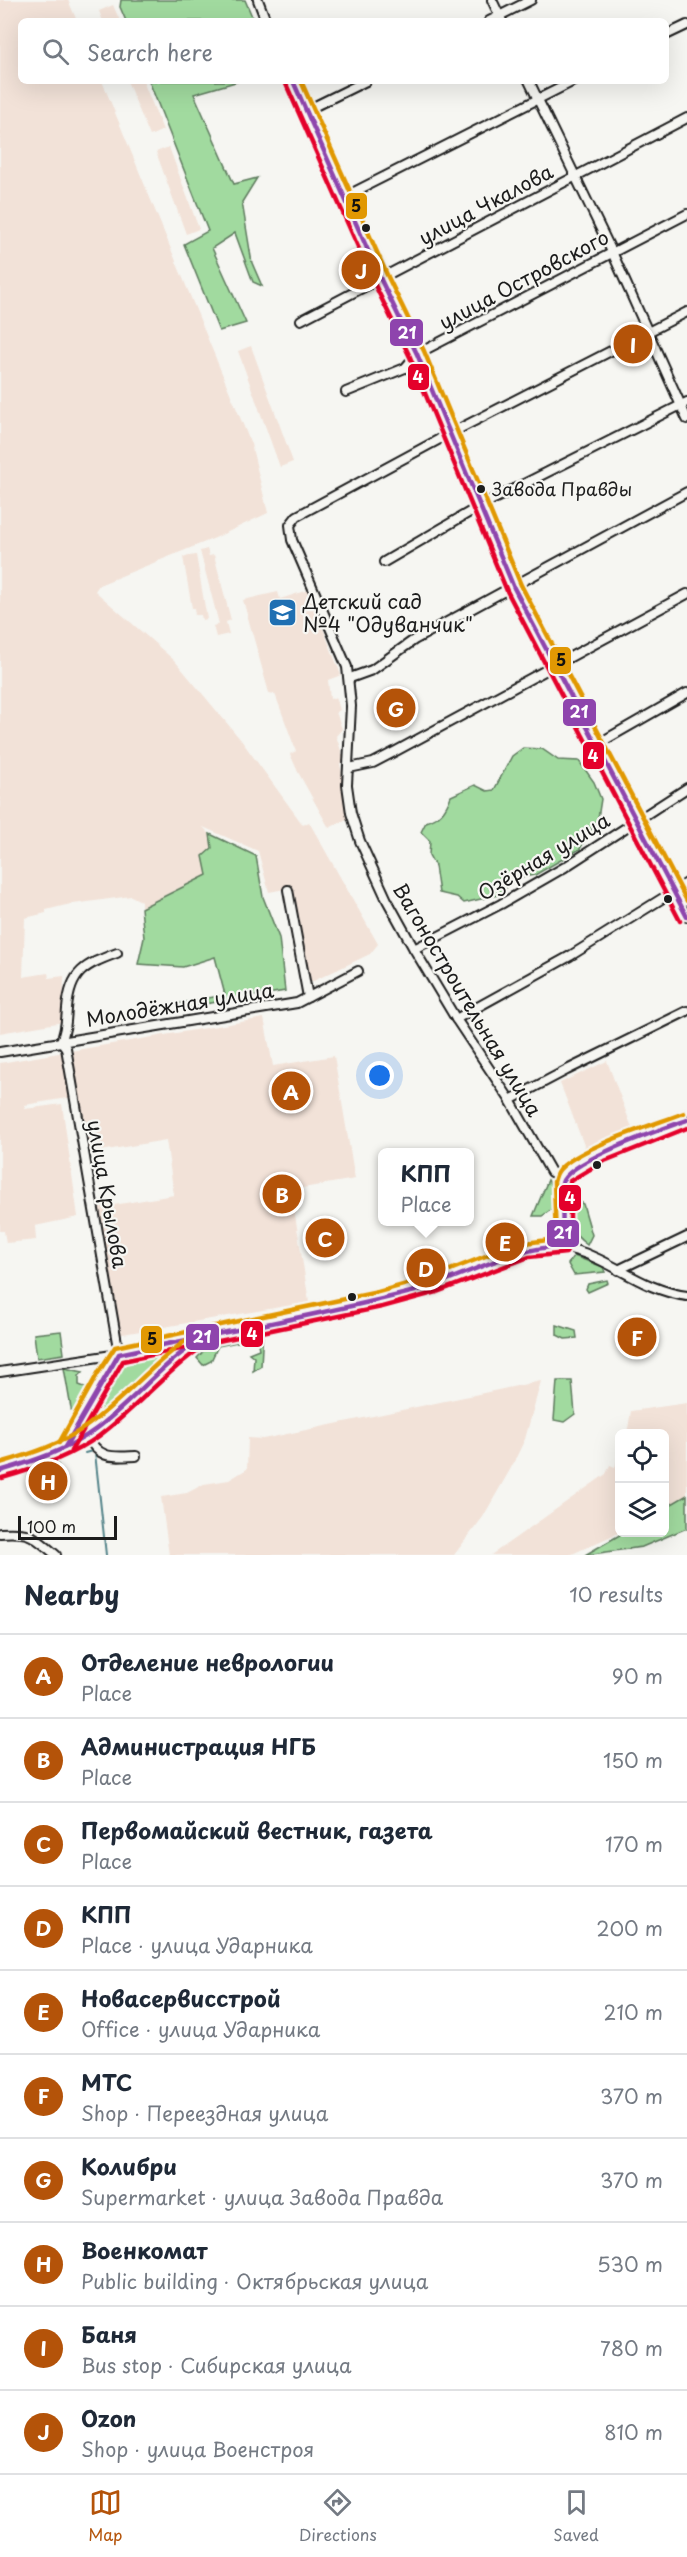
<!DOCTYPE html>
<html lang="en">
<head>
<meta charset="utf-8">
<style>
	body { margin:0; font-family:"Playpen Sans",sans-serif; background:#f2f2f3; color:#1f2937 }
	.controls { position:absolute; right:18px; bottom:18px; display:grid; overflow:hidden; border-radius:9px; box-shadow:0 6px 24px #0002 }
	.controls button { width:54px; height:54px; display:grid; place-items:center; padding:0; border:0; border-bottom:2px solid #e0e1e3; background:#fff; color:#1f2937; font:30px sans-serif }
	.scale { position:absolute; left:18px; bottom:15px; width:99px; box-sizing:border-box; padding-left:6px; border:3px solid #1c1c1c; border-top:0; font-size:16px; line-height:21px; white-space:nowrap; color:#1c1c1c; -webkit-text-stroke:4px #f6f6f2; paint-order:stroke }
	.you { position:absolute; left:380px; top:1076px; width:21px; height:21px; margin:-15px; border:4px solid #fff; border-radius:50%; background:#1a73e8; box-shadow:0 0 0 9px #1a73e833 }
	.badge { display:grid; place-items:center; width:39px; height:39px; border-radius:50%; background:#b45309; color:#fff; font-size:20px; font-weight:700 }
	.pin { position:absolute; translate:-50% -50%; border:3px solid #fff; box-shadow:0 2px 6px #0006 }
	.popup { position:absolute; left:378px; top:1148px; width:96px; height:78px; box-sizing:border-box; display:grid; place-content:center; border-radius:9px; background:#fff; filter:drop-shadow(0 2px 4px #0005); font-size:20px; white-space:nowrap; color:#747a83 }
	.popup b { font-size:22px; color:#1f2937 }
	.popup::after { content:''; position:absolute; left:50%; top:100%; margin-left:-12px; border:12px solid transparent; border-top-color:#fff }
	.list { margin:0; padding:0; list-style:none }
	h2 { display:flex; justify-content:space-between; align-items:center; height:78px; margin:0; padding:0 24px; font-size:26px }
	h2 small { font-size:20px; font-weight:400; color:#747a83 }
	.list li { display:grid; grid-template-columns:39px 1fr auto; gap:18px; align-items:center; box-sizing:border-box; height:84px; padding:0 24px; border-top:2px solid #e0e1e3 }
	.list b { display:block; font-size:22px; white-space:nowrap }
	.list p { margin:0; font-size:20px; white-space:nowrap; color:#747a83 }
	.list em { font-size:20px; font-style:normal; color:#747a83 }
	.icon { flex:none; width:33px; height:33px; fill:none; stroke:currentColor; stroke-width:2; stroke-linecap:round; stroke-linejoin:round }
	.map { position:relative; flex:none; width:687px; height:1555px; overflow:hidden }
	.search { position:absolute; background:#fff; box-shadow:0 6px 24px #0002; left:18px; right:18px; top:18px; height:66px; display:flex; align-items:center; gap:15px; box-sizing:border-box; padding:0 21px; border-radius:9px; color:#747a83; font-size:22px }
	.sheet { height:918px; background:#fff }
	nav { display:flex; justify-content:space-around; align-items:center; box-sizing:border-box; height:84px; border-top:2px solid #e0e1e3; background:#fff; font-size:16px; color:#747a83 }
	nav a { display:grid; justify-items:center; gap:3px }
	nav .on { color:#b45309 }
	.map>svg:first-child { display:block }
	.built { fill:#f2e2d8 }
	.green { fill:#a1da9f; stroke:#5e7b5e; stroke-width:1.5 }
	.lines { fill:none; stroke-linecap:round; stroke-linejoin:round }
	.stream { stroke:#538389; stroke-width:2 }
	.minor-casing { stroke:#1c1c1c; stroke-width:12 }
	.minor { stroke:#f6f6f2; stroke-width:8 }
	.bus-1-casing { stroke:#f6f6f2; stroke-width:9 }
	.bus-2-casing { stroke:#f6f6f2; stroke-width:9 }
	.bus-3-casing { stroke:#f6f6f2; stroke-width:9 }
	.bus-1 { stroke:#8e44ad; stroke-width:4.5 }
	.bus-2 { stroke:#e4002b; stroke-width:4.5 }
	.bus-3 { stroke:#e19803; stroke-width:4.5 }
	.bus-dot { fill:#1c1c1c; stroke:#f6f6f2; stroke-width:2 }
	.labels { text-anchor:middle; stroke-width:4.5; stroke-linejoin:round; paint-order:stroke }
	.bus-label { font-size:18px; fill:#1c1c1c; stroke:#f6f6f2; text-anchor:start }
	.street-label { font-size:20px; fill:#1c1c1c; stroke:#f6f6f2 }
	.poi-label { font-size:20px; fill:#1c1c1c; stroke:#f6f6f2; text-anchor:start }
	.line-badge { stroke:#f6f6f2; stroke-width:2 }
	.badge-label { font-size:16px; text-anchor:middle; font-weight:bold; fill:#fff }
	.pale-badge-label { font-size:16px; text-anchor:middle; font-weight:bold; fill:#111 }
</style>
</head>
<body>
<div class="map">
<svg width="687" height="1555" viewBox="0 0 687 1555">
	<rect width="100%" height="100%" fill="#f6f6f2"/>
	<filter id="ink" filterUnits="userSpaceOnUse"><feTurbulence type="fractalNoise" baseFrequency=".0167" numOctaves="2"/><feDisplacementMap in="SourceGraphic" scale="12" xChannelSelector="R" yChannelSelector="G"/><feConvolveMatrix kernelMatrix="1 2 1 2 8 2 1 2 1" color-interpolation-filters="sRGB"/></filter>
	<g filter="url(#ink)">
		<g class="built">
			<polygon points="0,0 68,0 77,21 21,21 21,81 102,81 251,444 268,513 215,538 99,585 95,591 175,661 241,740 303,825 309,822 378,944 370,954 303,986 285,889 269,892 258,851 203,827 210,834 212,848 203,856 207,875 141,908 141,901 131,896 66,905 46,910 46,913 25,918 23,977 48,973 49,978 64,976 63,1022 0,1033"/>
			<polygon points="113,5 120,21 103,21 99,11"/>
			<polygon points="127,81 143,81 163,130 150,136"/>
			<polygon points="169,147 199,229 186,234 156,152"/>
			<polygon points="251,346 293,462 280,467 238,351"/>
			<polygon points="207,549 209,556 214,555 231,620 226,622 229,634 216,637 213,626 219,624 200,551"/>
			<polygon points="196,555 207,619 202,620 201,615 195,615 194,608 192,608 183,557"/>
			<polygon points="308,590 341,675 328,680 330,699 336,697 340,710 336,712 342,729 336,736 345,762 340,763 349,818 329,828 298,772 290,754 296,751 275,694 269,693 243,600 278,592 280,599"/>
			<polygon points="264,1018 273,1066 334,1056 355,1179 291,1190 309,1302 117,1335 95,1208 174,1195 166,1140 89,1153 79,1096 25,1105 25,1109 62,1104 78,1217 35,1226 36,1240 6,1243 4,1231 0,1231 0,1063"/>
			<polygon points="607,1061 634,1133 587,1153 560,1083"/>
			<polygon points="541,1381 525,1439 511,1468 483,1517 454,1555 169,1555 161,1497 187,1493 204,1484 229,1480 247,1469 248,1438 263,1439"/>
			<polygon points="687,1403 687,1502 665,1512 664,1434 627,1434 631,1411"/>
			<polygon points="619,1455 620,1532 570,1555 491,1555 606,1474 610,1465 615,1467"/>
		</g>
		<g class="green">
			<polygon points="121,0 245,0 254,21 126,21 120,7"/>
			<polygon points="149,81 239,81 194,94 234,184 257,178 242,202 252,263 262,286 253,282 235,233 212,248 246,323 219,331 184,244 208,231"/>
			<path d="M523,748L542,749L558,760L579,761L594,782L601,799L598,818L580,849L535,875L517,878L498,895L464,903L457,897L439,893L435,866L429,855L430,841L421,832L426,822C441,817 446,810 451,796L475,785L487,791L494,790L512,756Z"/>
			<polygon points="210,834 256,856 263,897 279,938 285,991 180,1008 181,1003 225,995 215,957 183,967 138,964 144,938 141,908 207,875 203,856 212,848"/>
			<polygon points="548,1180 554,1190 552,1209 542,1216 533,1216"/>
			<path d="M579,1202L583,1204L592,1235L587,1245C570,1232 566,1223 571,1203Z"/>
			<polygon points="574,1256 603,1267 605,1272 574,1275 568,1264"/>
			<polygon points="607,1280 608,1283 588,1292 586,1289 588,1284"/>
			<polygon points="557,1325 576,1331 577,1338 565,1339 557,1335"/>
			<polygon points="263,1329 261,1366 253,1371 254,1357 249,1353 259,1349 257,1338 218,1346 211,1361 203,1365 197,1358 217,1337"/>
			<polygon points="61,1331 64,1354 37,1358 34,1334"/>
			<path d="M157,1355L160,1357V1363L100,1417L94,1415L91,1411C113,1367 107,1366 157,1355Z"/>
			<polygon points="64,1368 83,1372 79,1376 79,1385 87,1388 92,1386 81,1409 72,1414"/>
			<polygon points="557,1381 572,1381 575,1414 564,1422 554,1420"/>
			<polygon points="57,1462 59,1468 30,1477 28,1471"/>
			<polygon points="687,1495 687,1528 642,1547 585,1555 623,1533 664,1532 665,1508"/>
		</g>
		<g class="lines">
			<polyline class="stream" points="85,1453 92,1451 95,1453 106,1555"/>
			<defs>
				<g id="minor">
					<polyline points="258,0 266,21"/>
					<polyline points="492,0 502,21"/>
					<polyline points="489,21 531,0"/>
					<polyline points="666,35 687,25"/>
					<polyline points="293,81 381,280 417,354 514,588 634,820 687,917"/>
					<polyline points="529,81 612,252 687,419"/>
					<polyline points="307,110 366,81"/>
					<polyline points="344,197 574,81"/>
					<polyline points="301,320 687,118"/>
					<polyline points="346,392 405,368 417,354 687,214"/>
					<polyline points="384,562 480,506 687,402"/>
					<polyline points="350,678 372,670 414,640 687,492"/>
					<polyline points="596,745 687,693"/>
					<polyline points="349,768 373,763 396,751 687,594"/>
					<polyline points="288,890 308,997"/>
					<polyline points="414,949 501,904 565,867 687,788"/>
					<path d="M117,953C85,965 70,971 67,1009C66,1021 66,1031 61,1041L66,1048L119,1354"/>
					<polyline points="456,1019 570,956 687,883"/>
					<polyline points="0,1052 297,1003 358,971"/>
					<polyline points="510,1100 567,1070 687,1011"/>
					<polyline points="563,1177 551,1172 510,1100 456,1019 414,949 387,900 360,841 351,813 347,785 351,706 347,667 292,540 290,525 297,516 449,434 687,312"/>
					<path d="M563,1177C578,1157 660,1131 687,1120"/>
					<polyline points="563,1177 563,1246"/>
					<polyline points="618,1270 687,1237"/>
					<polyline points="154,1347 163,1350 166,1359 163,1366"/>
					<path d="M0,1372L119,1354L378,1300L442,1283L534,1247C598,1240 627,1288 687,1296"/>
					<path d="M87,1435C99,1460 112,1457 136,1456"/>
					<path d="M66,1446C86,1416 97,1382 119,1354"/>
					<path d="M0,1471C31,1463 62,1454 88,1434C129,1405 160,1363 204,1338"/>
					<path d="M0,1533C32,1531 32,1535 56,1555"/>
				</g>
			</defs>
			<use href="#minor" class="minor-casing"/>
			<use href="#minor" class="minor"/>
			<defs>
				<g id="bus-1">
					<polyline points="293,81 381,280 417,354 514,588 687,917"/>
					<path d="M65,1447L119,1354C217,1333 317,1316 415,1291C465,1277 509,1248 563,1246L562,1183C567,1161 663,1129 687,1120"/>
					<path d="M0,1471C34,1461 68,1450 96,1429C133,1401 162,1364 201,1339"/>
				</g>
				<g id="bus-2">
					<polyline points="286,84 374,283 410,357 507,591 680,921"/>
					<polyline points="71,1451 123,1361 382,1307 437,1292 529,1257 566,1253 570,1246 570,1181 602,1162 687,1128"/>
					<path d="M2,1478C36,1469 70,1457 99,1436C137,1408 166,1371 205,1345"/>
				</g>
				<g id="bus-3">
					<polyline points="301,81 388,277 424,351 521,585 687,901"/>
					<path d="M59,1443L98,1373L115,1347L378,1292L432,1277L506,1248L525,1243L556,1239L554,1182C556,1175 557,1171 563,1166C587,1145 653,1125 684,1113"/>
					<path d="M0,1463C31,1454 62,1444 88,1425C127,1397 156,1359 197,1333"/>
				</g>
			</defs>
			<use href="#bus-1" class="bus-1-casing"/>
			<use href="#bus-2" class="bus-2-casing"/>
			<use href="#bus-3" class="bus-3-casing"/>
			<use href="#bus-1" class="bus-1"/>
			<use href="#bus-2" class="bus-2"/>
			<use href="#bus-3" class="bus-3"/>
		</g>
	</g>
	<defs>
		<symbol id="school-square" viewBox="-11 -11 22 22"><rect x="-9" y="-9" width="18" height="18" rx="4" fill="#1f6fb2" stroke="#f6f6f2"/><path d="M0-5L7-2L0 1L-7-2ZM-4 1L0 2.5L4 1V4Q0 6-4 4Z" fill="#fff"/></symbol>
	</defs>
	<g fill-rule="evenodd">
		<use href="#school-square" x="266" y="596" width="33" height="33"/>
	</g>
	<g class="bus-dot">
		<circle cx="366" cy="228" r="5"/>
		<circle cx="481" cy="489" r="5"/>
		<circle cx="668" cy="899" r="5"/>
		<circle cx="597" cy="1165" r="5"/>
		<circle cx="352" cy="1297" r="5"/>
	</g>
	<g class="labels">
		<g class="bus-label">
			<text x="492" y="496">Завода Правды</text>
		</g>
		<g class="street-label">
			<text transform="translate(486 205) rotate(-28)" y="7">улица Чкалова</text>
			<text transform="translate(524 280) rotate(-28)" y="7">улица Островского</text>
			<text transform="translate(544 857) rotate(-31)" y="7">Озёрная улица</text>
			<text transform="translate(467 1000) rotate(59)" y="7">Вагоностроительная улица</text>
			<text transform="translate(180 1005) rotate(-9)" y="7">Молодёжная улица</text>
			<text transform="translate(107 1194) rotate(80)" y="7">улица Крылова</text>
		</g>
		<g class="poi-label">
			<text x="303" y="609">Детский сад<tspan x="303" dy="23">№4 "Одуванчик"</tspan></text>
		</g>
	</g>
	<g class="line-badge">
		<rect x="345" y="192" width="23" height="28" rx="6" fill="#e19803"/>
		<rect x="389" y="318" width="35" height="29" rx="6" fill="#8e44ad"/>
		<rect x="407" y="363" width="23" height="28" rx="6" fill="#e4002b"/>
		<rect x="549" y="646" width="23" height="29" rx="6" fill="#e19803"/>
		<rect x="562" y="698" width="35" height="29" rx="6" fill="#8e44ad"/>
		<rect x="582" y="741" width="23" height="29" rx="6" fill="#e4002b"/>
		<rect x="558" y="1184" width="24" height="28" rx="6" fill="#e4002b"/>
		<rect x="546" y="1219" width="34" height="29" rx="6" fill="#8e44ad"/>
		<rect x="240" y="1320" width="24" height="28" rx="6" fill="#e4002b"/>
		<rect x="185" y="1323" width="35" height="28" rx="6" fill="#8e44ad"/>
		<rect x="140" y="1325" width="23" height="29" rx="6" fill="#e19803"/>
	</g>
	<g class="badge-label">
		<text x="407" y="339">21</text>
		<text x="418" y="383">4</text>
		<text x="579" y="718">21</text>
		<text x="593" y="762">4</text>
		<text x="570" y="1204">4</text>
		<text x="563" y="1239">21</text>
		<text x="252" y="1340">4</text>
		<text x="202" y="1343">21</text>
	</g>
	<g class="pale-badge-label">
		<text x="356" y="212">5</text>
		<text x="561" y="666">5</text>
		<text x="152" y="1345">5</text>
	</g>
</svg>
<div class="controls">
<button><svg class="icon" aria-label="locate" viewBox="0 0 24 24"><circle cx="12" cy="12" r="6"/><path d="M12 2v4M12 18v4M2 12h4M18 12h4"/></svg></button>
<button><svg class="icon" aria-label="layers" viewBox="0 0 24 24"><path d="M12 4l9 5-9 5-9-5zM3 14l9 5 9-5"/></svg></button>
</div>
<div class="scale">100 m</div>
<div class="you"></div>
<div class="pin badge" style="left:291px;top:1091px">A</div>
<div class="pin badge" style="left:282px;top:1194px">B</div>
<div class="pin badge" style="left:325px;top:1238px">C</div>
<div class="pin badge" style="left:426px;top:1268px">D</div>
<div class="popup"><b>КПП</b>Place</div>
<div class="pin badge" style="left:505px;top:1242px">E</div>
<div class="pin badge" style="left:637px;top:1337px">F</div>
<div class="pin badge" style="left:396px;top:708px">G</div>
<div class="pin badge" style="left:48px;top:1481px">H</div>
<div class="pin badge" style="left:633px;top:344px">I</div>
<div class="pin badge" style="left:361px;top:270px">J</div>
<div class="search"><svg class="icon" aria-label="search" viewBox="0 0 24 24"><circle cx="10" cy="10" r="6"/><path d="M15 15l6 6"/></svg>Search here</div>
</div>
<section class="sheet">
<h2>Nearby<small>10 results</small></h2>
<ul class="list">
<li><span class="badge">A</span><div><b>Отделение неврологии</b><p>Place</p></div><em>90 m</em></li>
<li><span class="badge">B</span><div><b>Администрация НГБ</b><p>Place</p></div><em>150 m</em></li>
<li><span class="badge">C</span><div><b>Первомайский вестник, газета</b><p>Place</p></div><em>170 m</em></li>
<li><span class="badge">D</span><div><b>КПП</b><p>Place · улица Ударника</p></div><em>200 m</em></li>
<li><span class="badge">E</span><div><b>Новасервисстрой</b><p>Office · улица Ударника</p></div><em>210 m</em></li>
<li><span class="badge">F</span><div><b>МТС</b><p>Shop · Переездная улица</p></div><em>370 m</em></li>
<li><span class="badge">G</span><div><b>Колибри</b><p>Supermarket · улица Завода Правда</p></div><em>370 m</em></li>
<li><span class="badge">H</span><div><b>Военкомат</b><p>Public building · Октябрьская улица</p></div><em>530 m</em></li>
<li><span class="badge">I</span><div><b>Баня</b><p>Bus stop · Сибирская улица</p></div><em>780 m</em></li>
<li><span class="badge">J</span><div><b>Ozon</b><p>Shop · улица Военстроя</p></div><em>810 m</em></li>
</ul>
</section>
<nav>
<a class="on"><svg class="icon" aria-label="map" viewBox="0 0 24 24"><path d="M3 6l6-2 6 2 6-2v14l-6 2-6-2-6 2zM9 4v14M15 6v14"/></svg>Map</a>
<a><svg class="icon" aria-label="directions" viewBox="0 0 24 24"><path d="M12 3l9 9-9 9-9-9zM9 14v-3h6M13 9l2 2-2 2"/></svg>Directions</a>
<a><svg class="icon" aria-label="saved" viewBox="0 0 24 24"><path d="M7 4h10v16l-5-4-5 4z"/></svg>Saved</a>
</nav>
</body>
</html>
